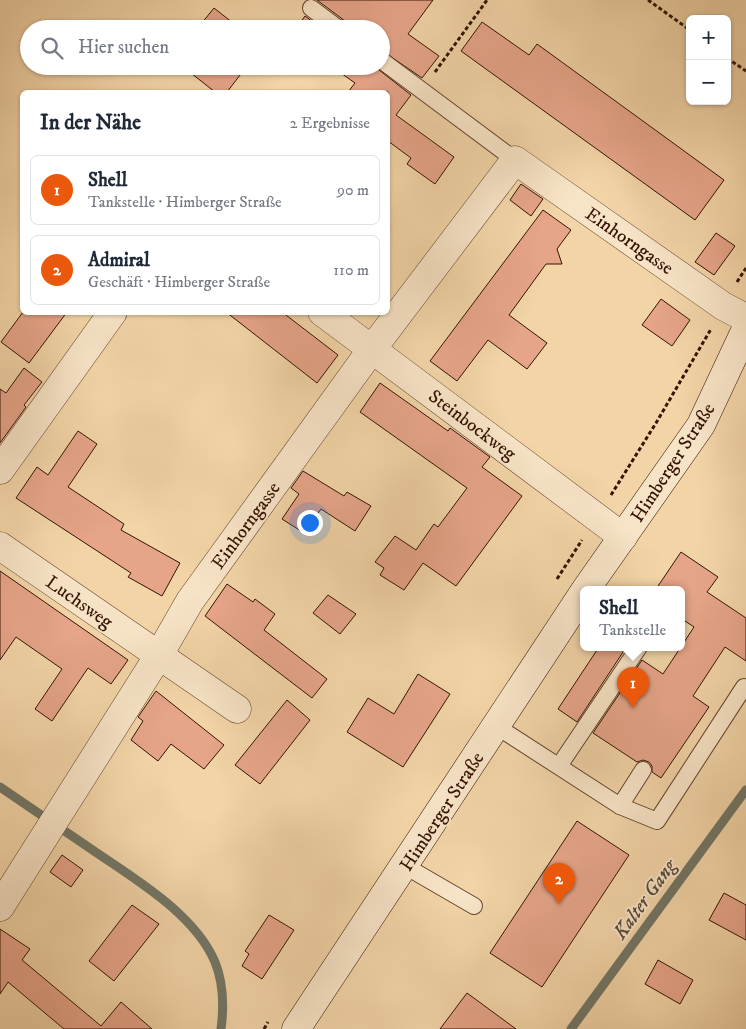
<!DOCTYPE html>
<html lang="de">
<head>
<meta charset="utf-8">
<style>
	body { margin:0; font-family:"IM FELL DW Pica",serif; background:#f2f2f3; color:#1f2937 }
	.controls { position:absolute; right:15px; top:15px; display:grid; overflow:hidden; border-radius:8px; box-shadow:0 1px 4px #0004 }
	.controls button { width:45px; height:45px; display:grid; place-items:center; padding:0; border:0; border-bottom:1px solid #e0e1e3; background:#fff; color:#1f2937; font:25px sans-serif }
	.you { position:absolute; left:309px; top:522px; width:18px; height:18px; margin:-12px; border:4px solid #fff; border-radius:50%; background:#1a73e8; box-shadow:0 0 0 8px #1a73e833 }
	.badge { display:grid; place-items:center; width:32px; height:32px; border-radius:50%; background:#ea580c; color:#fff; font-size:16px; font-weight:700 }
	.pin { position:absolute; translate:-50% -41px; filter:drop-shadow(0 1px 2px #0008) }
	.pin::after { content:''; position:absolute; top:26px; width:18px; height:15px; background:inherit; clip-path:polygon(0 0,100% 0,50% 100%) }
	.popup { position:absolute; left:580px; top:586px; width:105px; height:65px; box-sizing:border-box; display:grid; place-content:center; border-radius:8px; background:#fff; filter:drop-shadow(0 1px 4px #0005); font-size:16px; white-space:nowrap; color:#747a83 }
	.popup b { font-size:19px; color:#1f2937 }
	.popup::after { content:''; position:absolute; left:50%; top:100%; margin-left:-10px; border:10px solid transparent; border-top-color:#fff }
	.list { margin:0; padding:0; list-style:none }
	h2 { display:flex; justify-content:space-between; align-items:center; height:65px; margin:0; padding:0 20px; font-size:21px }
	h2 small { font-size:16px; font-weight:400; color:#747a83 }
	.list li { display:grid; grid-template-columns:32px 1fr auto; gap:15px; align-items:center; box-sizing:border-box; height:70px; margin:0 10px 10px; padding:0 10px; border:1px solid #e0e1e3; border-radius:8px }
	.list b { display:block; font-size:19px; white-space:nowrap }
	.list p { margin:0; font-size:16px; white-space:nowrap; color:#747a83 }
	.list em { font-size:16px; font-style:normal; color:#747a83 }
	.icon { flex:none; width:28px; height:28px; fill:none; stroke:currentColor; stroke-width:2; stroke-linecap:round; stroke-linejoin:round }
	.map { position:relative; flex:none; width:746px; height:1029px; overflow:hidden }
	.search { position:absolute; background:#fff; box-shadow:0 1px 4px #0004; left:20px; top:20px; width:370px; height:55px; display:flex; align-items:center; gap:12px; box-sizing:border-box; padding:0 18px; border-radius:28px; color:#747a83; font-size:19px }
	.panel { position:absolute; background:#fff; box-shadow:0 1px 4px #0004; left:20px; top:90px; width:370px; height:225px; border-radius:8px }
	.map>svg:first-child { display:block }
	.lines { fill:none; stroke-linecap:round; stroke-linejoin:round }
	.stream { stroke:#727666; stroke-width:9 }
	.building { fill:#e6a489; stroke:#341404 }
	.service-casing { stroke:#64442d; stroke-width:18 }
	.minor-casing { stroke:#64442d; stroke-width:29 }
	.secondary-casing { stroke:#341404; stroke-width:29 }
	.path { stroke:#341404; stroke-width:3; stroke-dasharray:4 2.5; stroke-linecap:butt }
	.service { stroke:#f7e3c6; stroke-width:16 }
	.minor { stroke:#f7e3c6; stroke-width:28 }
	.secondary { stroke:#f7e3c6; stroke-width:28 }
	.labels { text-anchor:middle; stroke-width:4; stroke-linejoin:round; paint-order:stroke }
	.street-label { font-size:19px; fill:#341404; stroke:#f7e3c6 }
	.water-label { font-size:20px; font-style:italic; fill:#584d3d; stroke:#f7e3c6 }
</style>
</head>
<body>
<div class="map">
<svg width="746" height="1029" viewBox="0 0 746 1029">
	<rect width="100%" height="100%" fill="#f2d4a7"/>
	<filter id="stains"><feTurbulence type="fractalNoise" baseFrequency=".004" numOctaves="4"/><feColorMatrix values="0 0 0 0 .2 0 0 0 0 .09 0 0 0 0 .02 0 0 0 .5 -.17"/></filter>
	<radialGradient id="worn" r=".72"><stop offset=".6" stop-color="#630" stop-opacity="0"/><stop offset="1" stop-color="#630" stop-opacity=".3"/></radialGradient>
	<g class="lines">
		<g class="stream">
			<path d="M0,787C32,809 65,831 97,853C138,881 195,915 215,962C224,984 224,1006 221,1029"/>
			<polyline points="571,1029 746,790"/>
		</g>
	</g>
	<g class="building">
		<polygon points="317,0 433,0 408,34 439,56 422,78 381,50 381,29 349,29 345,21"/>
		<polygon points="214,8 233,23 228,29 197,29"/>
		<polygon points="305,16 322,29 296,29"/>
		<polygon points="482,22 529,55 537,44 724,180 695,220 461,51"/>
		<polygon points="182,66 247,66 227,92 215,92"/>
		<polygon points="331,66 374,66 411,95 396,115 454,157 435,184 407,164 411,158 388,141 388,92 348,92 355,83"/>
		<polygon points="521,184 543,199 531,216 510,200"/>
		<polygon points="543,210 571,230 557,249 562,264 546,264 509,315 547,343 527,369 488,340 457,381 430,361"/>
		<polygon points="716,233 735,246 714,275 695,262"/>
		<polygon points="661,299 690,320 672,346 642,325"/>
		<polygon points="23,312 67,312 29,363 1,342"/>
		<polygon points="226,312 282,312 338,355 317,383"/>
		<polygon points="24,368 42,382 24,405 26,407 0,443 0,389 6,393"/>
		<polygon points="380,383 448,431 450,428 490,457 482,467 522,496 456,586 423,563 404,590 380,575 384,568 375,562 395,536 416,550 434,524 438,527 467,488 360,412"/>
		<polygon points="78,431 97,444 68,487 124,524 121,530 180,563 162,596 128,577 131,573 16,498 37,467 48,475"/>
		<polygon points="303,471 344,496 347,492 371,506 355,531 321,509 304,533 282,519 299,494 291,488"/>
		<polygon points="681,552 718,577 707,592 746,618 746,661 725,647 693,696 709,707 661,778 652,772 652,766 649,762 643,760 637,762 593,733 642,660 663,674 694,627 682,619 682,589 656,589"/>
		<polygon points="0,571 128,660 111,684 88,668 52,721 35,709 62,669 16,637 0,660"/>
		<polygon points="227,584 253,602 255,599 275,614 264,630 327,679 312,698 205,616"/>
		<polygon points="328,595 356,614 340,634 313,613"/>
		<polygon points="599,647 622,647 625,649 577,722 558,709"/>
		<polygon points="418,674 450,694 403,767 347,732 368,698 394,714"/>
		<polygon points="156,691 224,745 204,769 171,744 158,761 131,740 143,721 138,717"/>
		<polygon points="287,700 310,720 260,784 235,765"/>
		<polygon points="577,821 629,855 542,987 490,953"/>
		<polygon points="62,855 83,870 71,887 50,872"/>
		<polygon points="724,893 746,905 746,940 709,920"/>
		<polygon points="132,905 159,924 114,981 89,961"/>
		<polygon points="269,915 294,930 262,979 242,966 249,954 245,951"/>
		<polygon points="0,929 30,949 22,960 101,1026 121,1002 152,1029 64,1029 8,982 0,994"/>
		<polygon points="658,960 693,980 680,1004 645,984"/>
		<polygon points="467,993 516,1029 440,1029"/>
	</g>
	<g class="lines">
		<defs>
			<g id="service">
				<polyline points="311,8 339,29"/>
				<polyline points="381,60 515,160"/>
				<polyline points="496,726 620,806 657,821 744,687"/>
				<polyline points="559,766 639,647"/>
				<polyline points="620,806 643,770"/>
				<polyline points="405,866 474,906"/>
			</g>
			<g id="minor">
				<polyline points="322,312 623,537"/>
				<polyline points="0,470 113,312"/>
				<polyline points="0,546 237,709"/>
				<polyline points="0,907 159,655 190,601 372,349 515,160 723,306 746,318"/>
			</g>
			<g id="secondary">
				<polyline points="586,589 701,425 746,329"/>
				<polyline points="296,1029 584,592"/>
			</g>
		</defs>
		<use href="#service" class="service-casing"/>
		<use href="#minor" class="minor-casing"/>
		<use href="#secondary" class="secondary-casing"/>
		<g class="path">
			<polyline points="648,0 690,30"/>
			<polyline points="727,58 746,71"/>
			<polyline points="435,72 487,0"/>
			<polyline points="737,282 746,268"/>
			<polyline points="611,495 656,423 711,329"/>
			<polyline points="557,579 582,540"/>
			<polyline points="264,1029 268,1022"/>
		</g>
		<use href="#service" class="service"/>
		<use href="#minor" class="minor"/>
		<use href="#secondary" class="secondary"/>
	</g>
	<g class="labels">
		<g class="street-label">
			<text transform="translate(630 240) rotate(35)" y="7">Einhorngasse</text>
			<text transform="translate(473 424) rotate(37)" y="7">Steinbockweg</text>
			<text transform="translate(672 462) rotate(-57)" y="7">Himberger Straße</text>
			<text transform="translate(245 525) rotate(-54)" y="7">Einhorngasse</text>
			<text transform="translate(80 601) rotate(35)" y="7">Luchsweg</text>
			<text transform="translate(441 811) rotate(-57)" y="7">Himberger Straße</text>
		</g>
		<g class="water-label">
			<text transform="translate(644 899) rotate(-54)" y="7">Kalter Gang</text>
		</g>
	</g>
	<rect width="100%" height="100%" filter="url(#stains)"/>
	<rect width="100%" height="100%" fill="url(#worn)"/>
</svg>
<div class="controls">
<button>+</button>
<button>−</button>
</div>
<div class="you"></div>
<div class="pin badge" style="left:633px;top:708px">1</div>
<div class="popup"><b>Shell</b>Tankstelle</div>
<div class="pin badge" style="left:559px;top:904px">2</div>
<div class="search"><svg class="icon" aria-label="search" viewBox="0 0 24 24"><circle cx="10" cy="10" r="6"/><path d="M15 15l6 6"/></svg>Hier suchen</div>
<section class="panel">
<h2>In der Nähe<small>2 Ergebnisse</small></h2>
<ul class="list">
<li><span class="badge">1</span><div><b>Shell</b><p>Tankstelle · Himberger Straße</p></div><em>90 m</em></li>
<li><span class="badge">2</span><div><b>Admiral</b><p>Geschäft · Himberger Straße</p></div><em>110 m</em></li>
</ul>
</section>
</div>
</body>
</html>
